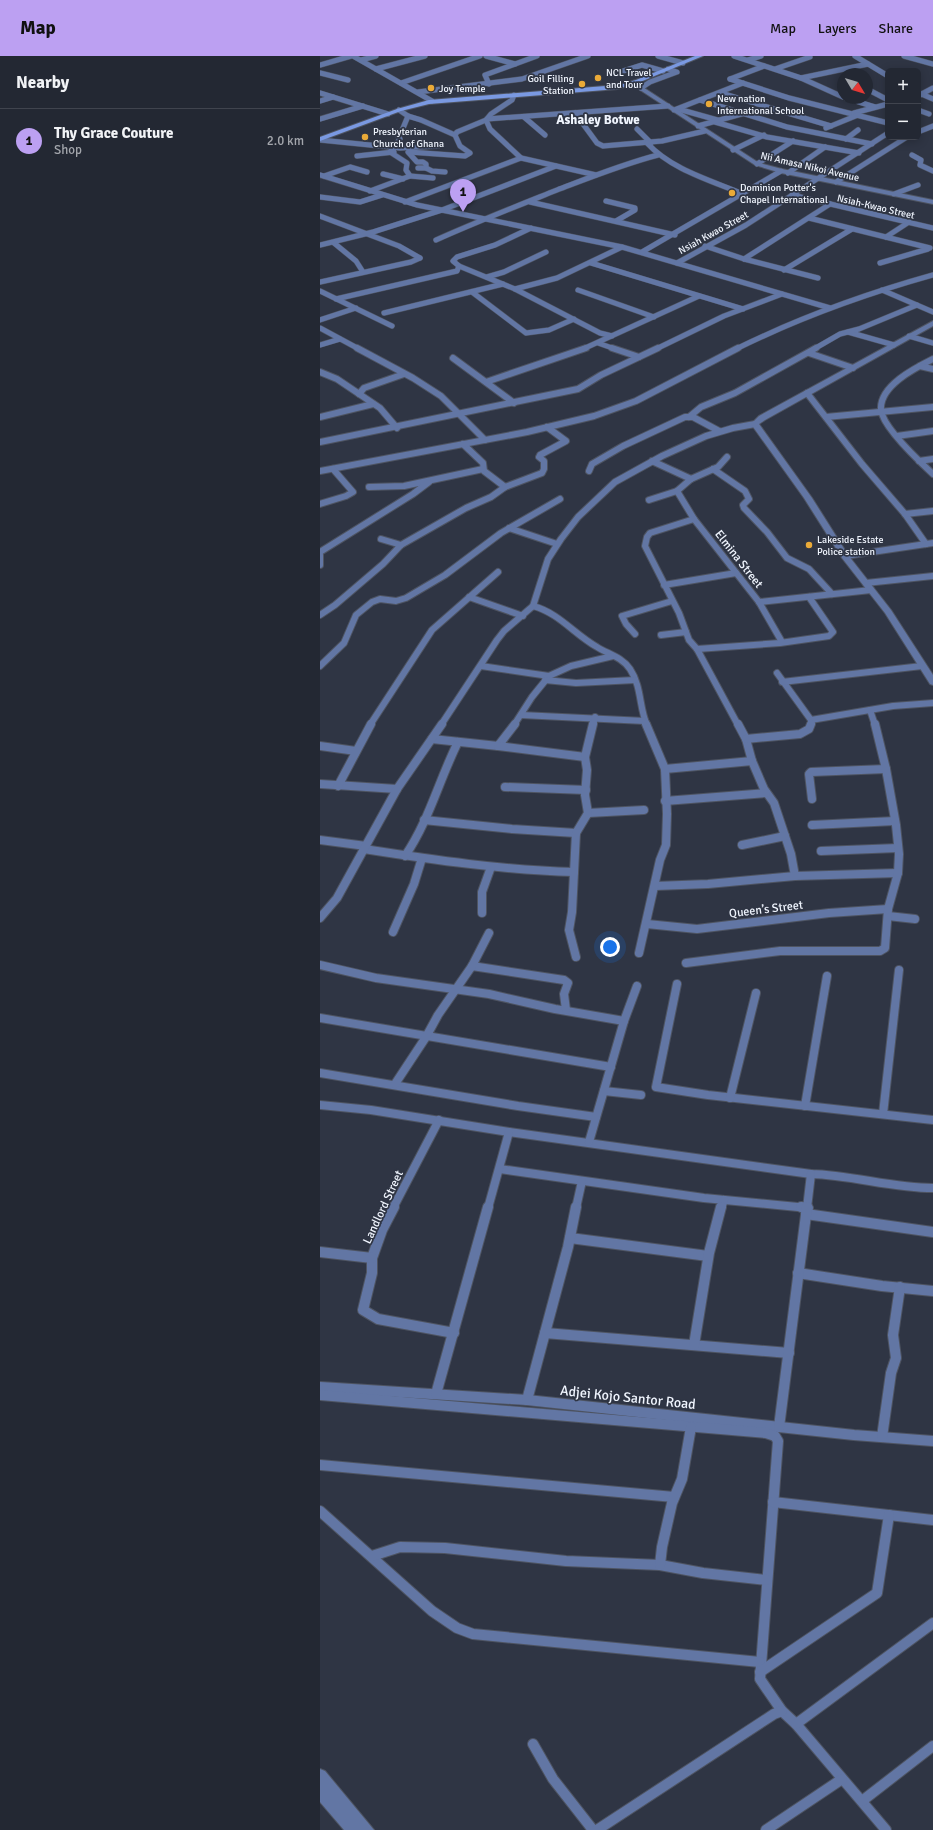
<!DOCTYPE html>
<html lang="en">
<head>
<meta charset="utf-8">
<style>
	body { margin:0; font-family:Signika,sans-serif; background:#2f343f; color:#f1f3f6 }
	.controls { position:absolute; right:12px; top:12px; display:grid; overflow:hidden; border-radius:6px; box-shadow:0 2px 10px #0003 }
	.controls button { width:36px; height:36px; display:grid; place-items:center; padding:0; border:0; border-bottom:1px solid #40444e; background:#232833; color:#f1f3f6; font:20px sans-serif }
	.compass { position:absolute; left:517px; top:12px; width:36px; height:36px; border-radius:50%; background:#232833; box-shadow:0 2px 10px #0003; rotate:128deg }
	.you { position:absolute; left:290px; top:891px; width:14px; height:14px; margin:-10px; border:3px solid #fff; border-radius:50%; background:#1a73e8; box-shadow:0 0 0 6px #1a73e833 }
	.badge { display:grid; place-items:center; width:26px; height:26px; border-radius:50%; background:#bca0f2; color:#111; font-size:13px; font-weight:700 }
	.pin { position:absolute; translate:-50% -33px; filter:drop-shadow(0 1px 2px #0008) }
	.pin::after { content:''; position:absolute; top:21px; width:14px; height:12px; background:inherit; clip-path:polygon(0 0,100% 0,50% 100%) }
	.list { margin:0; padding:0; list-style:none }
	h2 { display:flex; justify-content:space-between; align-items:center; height:52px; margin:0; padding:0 16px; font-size:17px }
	h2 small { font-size:13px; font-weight:400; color:#a3a6ac }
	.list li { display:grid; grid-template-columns:26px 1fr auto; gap:12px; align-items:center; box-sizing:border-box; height:64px; padding:0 16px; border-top:1px solid #40444e }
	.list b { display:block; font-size:15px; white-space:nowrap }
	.list p { margin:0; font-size:13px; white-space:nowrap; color:#a3a6ac }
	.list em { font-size:13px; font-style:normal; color:#a3a6ac }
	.map { position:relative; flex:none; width:613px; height:1774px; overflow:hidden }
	header { display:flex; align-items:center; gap:24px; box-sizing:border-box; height:56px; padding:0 20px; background:#bca0f2; color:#111 }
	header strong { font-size:19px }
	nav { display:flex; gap:22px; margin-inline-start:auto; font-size:14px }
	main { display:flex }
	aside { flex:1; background:#232833 }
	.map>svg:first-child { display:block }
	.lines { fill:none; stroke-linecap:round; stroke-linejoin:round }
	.minor-far3-casing { stroke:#4e5462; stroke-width:6 }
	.minor-far2-casing { stroke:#4e5462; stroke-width:8 }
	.minor-far1-casing { stroke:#4e5462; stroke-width:10 }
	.minor-casing { stroke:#4e5462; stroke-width:12 }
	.tertiary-casing { stroke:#4e5462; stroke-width:2 }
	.secondary-casing { stroke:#4e5462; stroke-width:2 }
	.minor-far3 { stroke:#6276a4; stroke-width:5 }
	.minor-far2 { stroke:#6276a4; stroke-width:6 }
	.minor-far1 { stroke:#6276a4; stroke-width:8 }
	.minor { stroke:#6276a4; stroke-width:10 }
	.tertiary { fill:#6276a4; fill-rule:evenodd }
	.secondary { fill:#7a99e2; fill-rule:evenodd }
	.poi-dot { fill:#eaaa38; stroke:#2f3544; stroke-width:1.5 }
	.labels { text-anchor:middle; stroke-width:3.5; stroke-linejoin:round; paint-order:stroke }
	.far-poi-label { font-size:10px; fill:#f0f5fe; stroke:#2f3544; text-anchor:start }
	.far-street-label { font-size:10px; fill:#f0f5fe; stroke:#2f3544 }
	.street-label { font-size:12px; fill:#f0f5fe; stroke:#2f3544 }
	.far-district-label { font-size:13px; font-weight:bold; fill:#f0f5fe; stroke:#2f3544 }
	.near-street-label { font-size:14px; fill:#f0f5fe; stroke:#2f3544 }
</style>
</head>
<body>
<header>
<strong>Map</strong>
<nav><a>Map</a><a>Layers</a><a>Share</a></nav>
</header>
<main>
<aside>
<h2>Nearby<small></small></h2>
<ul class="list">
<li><span class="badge">1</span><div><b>Thy Grace Couture</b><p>Shop</p></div><em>2.0 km</em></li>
</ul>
</aside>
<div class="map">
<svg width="613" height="1774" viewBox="0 0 613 1774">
	<rect width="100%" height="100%" fill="#2f3544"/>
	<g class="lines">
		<defs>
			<g id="minor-far3">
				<polyline points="33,0 112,45"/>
				<polyline points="166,0 195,8"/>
				<polyline points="338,0 363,7"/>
				<polyline points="414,0 481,22 523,41"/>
				<polyline points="535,0 568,20"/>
				<polyline points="584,0 613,8"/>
				<polyline points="41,4 56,0"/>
				<polyline points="428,4 441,0"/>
				<polyline points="0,9 31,0"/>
				<polyline points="56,13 105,0"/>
				<polyline points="455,13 490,1"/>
				<polyline points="300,16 322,9 343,15"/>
				<polyline points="0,17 28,24"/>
				<polyline points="481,22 548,8"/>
				<polyline points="410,23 469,42 568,67"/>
				<polyline points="410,23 444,10"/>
				<polyline points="81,27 160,0"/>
				<polyline points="169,28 165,19 217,0"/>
				<polyline points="321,32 330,26 357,16 348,13"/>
				<polyline points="547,33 568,44"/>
				<polyline points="98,36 202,23 268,0"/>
				<polyline points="0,37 68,58"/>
				<polyline points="401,37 511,70"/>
				<polyline points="599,37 613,43"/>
				<polyline points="598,40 613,32"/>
				<polyline points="526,42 555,51"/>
				<polyline points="380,44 467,71 552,88"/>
				<polyline points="0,45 13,41"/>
				<polyline points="358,53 401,65"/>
				<polyline points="354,54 423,27"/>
				<polyline points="598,54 609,58"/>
				<polyline points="255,57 277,87 283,90 342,85 385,75"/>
				<polyline points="534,57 568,48"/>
				<polyline points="88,60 101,64 135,79"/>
				<polyline points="204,61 225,79"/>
				<polyline points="0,63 43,50"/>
				<polyline points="167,63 348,50"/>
				<polyline points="395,66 447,81 539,97"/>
				<polyline points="378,70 425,57"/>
				<polyline points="506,72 538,59"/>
				<polyline points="317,73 331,87"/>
				<polyline points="598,76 613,70"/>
				<polyline points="526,83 538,74"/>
				<polyline points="0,84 80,92 118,90"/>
				<path d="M327,87C352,114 390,124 423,138"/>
				<polyline points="413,94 444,79"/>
				<polyline points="88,96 97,106 103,106 106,108 106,112 98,112"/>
				<polyline points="89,96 145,100 150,97 140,90 135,79 137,76 166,64 171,58 192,44 194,39"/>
				<polyline points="592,99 601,104 600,109 613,115"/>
				<polyline points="37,100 74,96"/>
				<polyline points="201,102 276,119"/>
				<polyline points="437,108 473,85"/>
				<polyline points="106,112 112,115 125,116"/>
				<polyline points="468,117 505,91"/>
				<polyline points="63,118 83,123"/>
				<polyline points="0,119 97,149 302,191 510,252"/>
				<polyline points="4,120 30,111 47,116"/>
				<polyline points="90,120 113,122"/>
				<polyline points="516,126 587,81"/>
				<polyline points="50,135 90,120 86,114 87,107 70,96 80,83 77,79 81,77 88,60 79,54"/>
				<polyline points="574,138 598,129"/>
				<polyline points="472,139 613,172"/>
				<polyline points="0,141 40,146 62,139"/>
				<polyline points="286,145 315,152 315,154 296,165"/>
				<polyline points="85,146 201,102 170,73 166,64"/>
				<polyline points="210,146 355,179"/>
				<polyline points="0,160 79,190 100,202"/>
				<polyline points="489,162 610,192"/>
				<polyline points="211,172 175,189 137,201 133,205 139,210 195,233 280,277 292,280"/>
				<polyline points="566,181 589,166"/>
				<path d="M116,184C156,166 197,150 237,134C271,121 303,108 338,99"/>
				<polyline points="14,187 36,205 43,216"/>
				<polyline points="0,189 53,176 122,154 236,110"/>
				<polyline points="385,190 424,203 498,222"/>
				<polyline points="322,196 461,115"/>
				<polyline points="424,203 510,148"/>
				<polyline points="271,207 423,253"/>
				<polyline points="357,207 426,169 568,77"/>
				<polyline points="560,207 608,193"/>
				<polyline points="464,214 532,173"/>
				<polyline points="167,221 184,216 226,196"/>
				<polyline points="0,226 91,206 100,202"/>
				<polyline points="195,233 237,222 302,191"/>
				<polyline points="258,234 334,261"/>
				<polyline points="562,234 613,256"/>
				<polyline points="0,235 72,270"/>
				<polyline points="152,236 206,277 229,274 254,263"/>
				<polyline points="16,243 137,215 139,210"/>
				<polyline points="64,257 183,228"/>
				<polyline points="0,264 36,252"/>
				<polyline points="0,272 39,293"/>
				<polyline points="528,276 574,289"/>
				<polyline points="589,280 613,287"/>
				<polyline points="278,287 295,293"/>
				<polyline points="0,289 20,283"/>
				<polyline points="263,293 379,240"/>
				<polyline points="336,293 404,260 462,238"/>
				<path d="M416,293C479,262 545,238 613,219"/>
				<polyline points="494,293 520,278 539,273 597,249"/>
			</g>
			<g id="minor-far2">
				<polyline points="37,292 93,322 121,340 165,384"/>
				<polyline points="292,292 319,301"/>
				<polyline points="489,297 533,312"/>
				<polyline points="133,302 194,347"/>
				<path d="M613,303C595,312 559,330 561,354C563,371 600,406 613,418"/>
				<polyline points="600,310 613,313"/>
				<polyline points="0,316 17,323 60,352 77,372"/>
				<polyline points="166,326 266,292"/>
				<polyline points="487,337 542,408 585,458 606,488"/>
				<polyline points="39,338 44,332 84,318"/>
				<polyline points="0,361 53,348"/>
				<polyline points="369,361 381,351 415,337 496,292"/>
				<polyline points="506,361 613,351"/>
				<polyline points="577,380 613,375"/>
				<polyline points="0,386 258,333 281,319 338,292"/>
				<polyline points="143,388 163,407 164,415 185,431"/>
				<polyline points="332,405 371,423"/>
				<polyline points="599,405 613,403"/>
				<polyline points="393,413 425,435 429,443 423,449 424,452 447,476 467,502 489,513 512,538"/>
				<polyline points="0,415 207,376 274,360 316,345 418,292"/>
				<polyline points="269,415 272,408 303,390 365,361 373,361 399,375"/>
				<polyline points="49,431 84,430 163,413"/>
				<polyline points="357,435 374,463 439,546 462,586"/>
				<polyline points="329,444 357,435 371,423 398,411 407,401"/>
				<polyline points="0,448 26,440 33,436 13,413"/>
				<polyline points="585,458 613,455"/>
				<polyline points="374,463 330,477 327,481 325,490 359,557 369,584 377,593 418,669"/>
				<polyline points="189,472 237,488"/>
				<polyline points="61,483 81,489"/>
				<polyline points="0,496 93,438 109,426"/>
				<polyline points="0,499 0,509"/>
				<polyline points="525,500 613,487"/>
				<polyline points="546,527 613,520"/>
				<polyline points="344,529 416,517"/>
				<polyline points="149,541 203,560"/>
				<polyline points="439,546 551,534"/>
				<path d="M213,550C239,557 254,578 277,591C288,598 302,601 310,613C322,631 319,652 327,669"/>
				<polyline points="0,559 15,549 63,508 81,489 146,452 171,441 185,431 222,417 224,413 224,405 219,401 220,399 246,385 227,371"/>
				<polyline points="315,578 306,568 302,560 352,545"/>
				<polyline points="341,579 366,576"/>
				<polyline points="377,593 460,587 509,580 513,576 489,541"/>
				<polyline points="0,610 24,587 36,559 52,546 60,543 76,545 86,542 125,519 181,477 240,443"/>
				<polyline points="161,610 229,620 212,641 194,669"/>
				<polyline points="457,617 491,664 491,669"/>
				<polyline points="229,620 251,610 293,600"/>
				<polyline points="225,624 256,627 315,624"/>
				<polyline points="462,626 602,610"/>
				<polyline points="550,654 555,669"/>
				<polyline points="201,659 325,665"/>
				<polyline points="491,664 573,650 613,647"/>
				<polyline points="50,669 112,574 178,516"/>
				<polyline points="121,669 177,584 184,575 213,550 228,503 241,483 258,461 295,426 342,400 386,380 413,372 435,368"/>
				<polyline points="273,669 275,661"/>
			</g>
			<g id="minor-far1">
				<polyline points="418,668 426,683 432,705 444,733 454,747 471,798 475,820"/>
				<polyline points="112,683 178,690 195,668"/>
				<polyline points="426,683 480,678 489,673 491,668"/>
				<polyline points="0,690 36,695"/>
				<polyline points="178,690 265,701"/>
				<polyline points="345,713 432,705"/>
				<polyline points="0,728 77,733"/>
				<polyline points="18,730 51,668"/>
				<polyline points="185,731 266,734"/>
				<polyline points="492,743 489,718 491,716 566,713"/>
				<polyline points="345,745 446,737"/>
				<polyline points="268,757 324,754"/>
				<polyline points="104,764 192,773 256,777"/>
				<polyline points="492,769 575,765"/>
				<polyline points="0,784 46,790"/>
				<polyline points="422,789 465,780"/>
				<path d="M44,793C114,804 183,814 254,816"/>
				<polyline points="501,795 578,792"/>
				<path d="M85,800C109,765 119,724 138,686"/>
				<polyline points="335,830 388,828 475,820 578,817"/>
				<polyline points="162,857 162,836 171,811"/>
				<polyline points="568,860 595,863"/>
				<polyline points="0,862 17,842 77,733 122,668"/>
				<polyline points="327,868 377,873 509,857 568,853"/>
				<polyline points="73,876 94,828 102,802"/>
				<polyline points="319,897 340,804 346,789 347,758 345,713 326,668"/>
				<polyline points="256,901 249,874 252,856 256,777 268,757 265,739 267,714 265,701 273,668"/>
				<polyline points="366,907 460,895 560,895 565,892 568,853 578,817 579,798 576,769 566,713 555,668"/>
				<polyline points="0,909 56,922 169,938 235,953 304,965"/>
				<polyline points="152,910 244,924 248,927 244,938 246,954"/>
				<polyline points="357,928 336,1031 388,1039 613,1064"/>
				<polyline points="0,962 291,1011"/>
				<polyline points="0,1017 198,1050 276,1061"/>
				<polyline points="75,1028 106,981 118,959 152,910 169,877"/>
				<polyline points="284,1035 321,1039"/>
				<polyline points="410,1042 436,937"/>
				<path d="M0,1049L51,1054L189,1076L491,1118C532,1119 572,1132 613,1132"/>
				<polyline points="485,1050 507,920"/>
				<polyline points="563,1058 579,914"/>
				<polyline points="269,1086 304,965 317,930"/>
				<polyline points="180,1113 384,1142 488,1152"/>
				<polyline points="73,1152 119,1064"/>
				<polyline points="168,1152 189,1076"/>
				<polyline points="256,1152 262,1125"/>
				<polyline points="401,1152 404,1144"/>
				<polyline points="487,1152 491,1118"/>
			</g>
			<g id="minor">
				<polyline points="74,1151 62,1174 52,1202 52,1217 43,1254 58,1263 134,1277"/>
				<polyline points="481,1151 488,1152"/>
				<polyline points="486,1158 613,1176"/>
				<polyline points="250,1182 388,1200"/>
				<polyline points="0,1196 52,1202"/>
				<polyline points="478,1217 562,1230 613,1235"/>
				<polyline points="225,1277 469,1297"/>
				<polyline points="374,1289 389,1197 401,1151"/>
				<polyline points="0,1331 207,1344 534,1379 613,1385"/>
				<polyline points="116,1338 168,1151"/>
				<polyline points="0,1339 446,1377 455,1380 458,1385 440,1623 462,1655 476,1668 566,1774"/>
				<polyline points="207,1344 248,1191 256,1151"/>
				<polyline points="459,1371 487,1151"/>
				<polyline points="562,1381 571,1317 576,1302 573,1279 580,1231"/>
				<polyline points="0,1409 354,1441"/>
				<polyline points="453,1446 613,1464"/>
				<polyline points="0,1455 112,1555 137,1572 153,1578 440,1606"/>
				<polyline points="52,1500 80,1491 125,1492 246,1505 340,1509 383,1517 447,1524"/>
				<polyline points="340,1509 342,1491 352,1447 362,1423 371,1371"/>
				<polyline points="440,1616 557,1537 569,1459"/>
				<polyline points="476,1668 613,1567"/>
				<polyline points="213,1688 233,1723 273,1774"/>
				<polyline points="542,1745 613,1690"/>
				<polyline points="277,1774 454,1658 462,1655"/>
				<polyline points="446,1774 522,1723"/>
			</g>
			<g id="tertiary">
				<polygon points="311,26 315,26 439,107 462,113 613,144 613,148 461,117 435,109 311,28"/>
				<polygon points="613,265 613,270 445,364 439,368 492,442 528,499 571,554 613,619 613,629 610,628 565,557 522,502 484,442 431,368 439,360"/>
				<polygon points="0,1713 5,1715 54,1774 24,1774 0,1746"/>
			</g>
			<polygon id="secondary" points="375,0 383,0 320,26 298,33 109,48 81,55 0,85 0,81 77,53 109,44 298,29 316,24"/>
		</defs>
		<use href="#minor-far3" class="minor-far3-casing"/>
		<use href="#minor-far2" class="minor-far2-casing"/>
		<use href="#minor-far1" class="minor-far1-casing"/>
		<use href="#minor" class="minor-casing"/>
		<use href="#tertiary" class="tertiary-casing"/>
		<use href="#secondary" class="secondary-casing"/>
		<use href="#minor-far3" class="minor-far3"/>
		<use href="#minor-far2" class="minor-far2"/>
		<use href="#minor-far1" class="minor-far1"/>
		<use href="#minor" class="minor"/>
		<use href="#tertiary" class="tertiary"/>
		<use href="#secondary" class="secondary"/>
	</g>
	<g class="poi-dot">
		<circle cx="278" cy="22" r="4"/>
		<circle cx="262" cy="28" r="4"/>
		<circle cx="111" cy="32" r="4"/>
		<circle cx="389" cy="48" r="4"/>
		<circle cx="45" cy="81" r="4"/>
		<circle cx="412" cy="137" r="4"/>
		<circle cx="489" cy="489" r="4"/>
	</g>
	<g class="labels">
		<g class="far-poi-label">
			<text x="286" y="20">NCL Travel<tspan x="286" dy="12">and Tour</tspan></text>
			<text x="254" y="26" text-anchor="end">Goil Filling<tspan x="254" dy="12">Station</tspan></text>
			<text x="119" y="36">Joy Temple</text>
			<text x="397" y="46">New nation<tspan x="397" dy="12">International School</tspan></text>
			<text x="53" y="79">Presbyterian<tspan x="53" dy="12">Church of Ghana</tspan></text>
			<text x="420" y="135">Dominion Potter's<tspan x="420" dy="12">Chapel International</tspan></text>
			<text x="497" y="487">Lakeside Estate<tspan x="497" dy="12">Police station</tspan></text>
		</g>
		<g class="far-street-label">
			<text transform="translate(490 110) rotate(13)" y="4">Nii Amasa Nikoi Avenue</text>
			<text transform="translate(556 150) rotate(13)" y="4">Nsiah-Kwao Street</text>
			<text transform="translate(393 176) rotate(-29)" y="4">Nsiah Kwao Street</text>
		</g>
		<g class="street-label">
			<text transform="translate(419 503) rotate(52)" y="4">Elmina Street</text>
			<text transform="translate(446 853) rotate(-7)" y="4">Queen’s Street</text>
			<text transform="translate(63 1151) rotate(-65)" y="4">Landlord Street</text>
		</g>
		<g class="far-district-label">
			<text x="278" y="68">Ashaley Botwe</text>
		</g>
		<g class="near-street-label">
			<text transform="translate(308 1341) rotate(6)" y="5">Adjei Kojo Santor Road</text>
		</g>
	</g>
</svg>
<div class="controls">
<button>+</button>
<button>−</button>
</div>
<svg class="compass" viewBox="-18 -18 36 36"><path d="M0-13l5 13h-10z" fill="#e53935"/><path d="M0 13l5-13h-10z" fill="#a3a6ac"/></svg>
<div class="you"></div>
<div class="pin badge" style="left:143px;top:156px">1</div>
</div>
</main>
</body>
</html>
